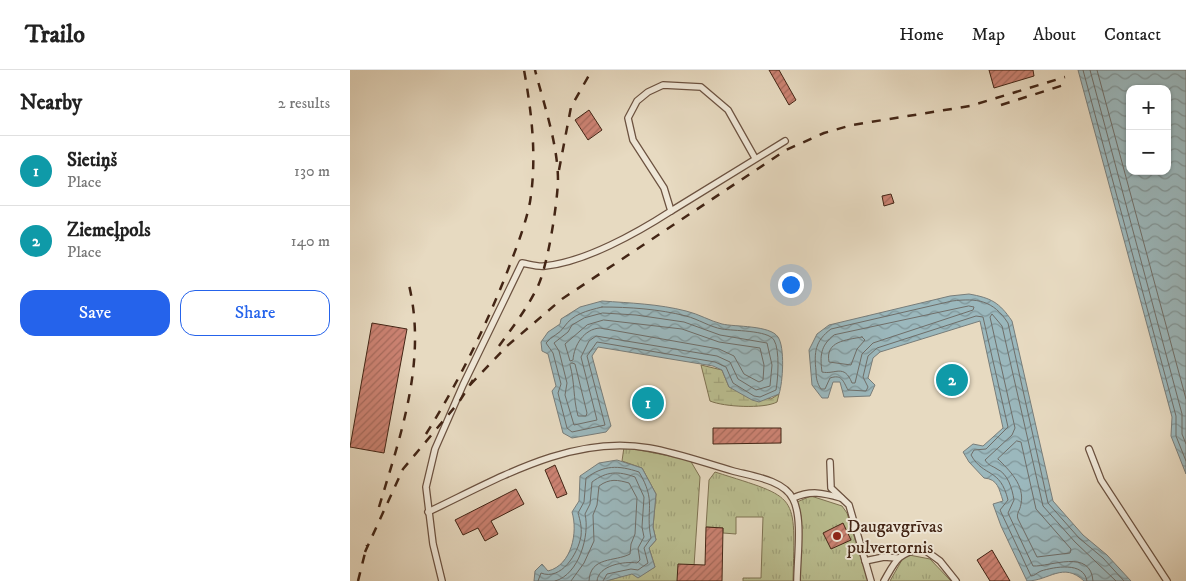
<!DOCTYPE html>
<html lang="en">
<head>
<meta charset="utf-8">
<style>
	body { margin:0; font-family:"IM FELL DW Pica",serif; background:#f2f2f2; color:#222 }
	.controls { position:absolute; right:15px; top:15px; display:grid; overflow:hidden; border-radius:10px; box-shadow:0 1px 4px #0004 }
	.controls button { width:45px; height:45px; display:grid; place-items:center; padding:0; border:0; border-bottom:1px solid #e0e0e0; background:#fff; color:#222; font:25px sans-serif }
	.you { position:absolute; left:440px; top:214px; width:18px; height:18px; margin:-12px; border:4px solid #fff; border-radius:50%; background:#1a73e8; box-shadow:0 0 0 8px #1a73e833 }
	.badge { display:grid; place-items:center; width:32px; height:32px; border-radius:50%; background:#2563eb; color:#fff; font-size:16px; font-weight:700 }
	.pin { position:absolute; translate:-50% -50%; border:2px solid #fff; box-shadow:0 1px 5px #0006 }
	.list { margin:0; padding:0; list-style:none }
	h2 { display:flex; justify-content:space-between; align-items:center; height:65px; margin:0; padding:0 20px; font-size:21px }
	h2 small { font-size:16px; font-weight:400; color:#767676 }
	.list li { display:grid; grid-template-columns:32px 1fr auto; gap:15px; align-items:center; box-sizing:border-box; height:70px; padding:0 20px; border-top:1px solid #e0e0e0 }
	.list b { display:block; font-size:19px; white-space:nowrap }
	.list p { margin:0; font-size:16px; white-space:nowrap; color:#767676 }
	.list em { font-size:16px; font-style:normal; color:#767676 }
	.actions { display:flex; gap:10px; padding:15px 20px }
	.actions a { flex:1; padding:11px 0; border:1px solid #2563eb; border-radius:15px; text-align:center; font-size:18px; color:#2563eb }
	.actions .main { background:#2563eb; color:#fff }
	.map { position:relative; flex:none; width:836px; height:511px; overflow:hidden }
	header { display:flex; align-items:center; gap:30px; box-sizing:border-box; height:70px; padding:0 25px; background:#fff; border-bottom:1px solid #e0e0e0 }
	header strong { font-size:24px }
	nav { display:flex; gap:28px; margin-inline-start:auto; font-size:18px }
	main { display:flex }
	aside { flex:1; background:#fff }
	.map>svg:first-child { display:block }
	.grass { fill:url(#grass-tufts); stroke:#7e7252 }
	.wetland { fill:url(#wetland-marsh); stroke:#7e7252 }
	.water { fill:url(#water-waves); stroke:#787d7a; fill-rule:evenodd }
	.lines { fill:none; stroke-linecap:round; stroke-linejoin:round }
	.shore { stroke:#6f6e69; stroke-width:1 }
	.building { fill:url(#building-hatch); stroke:#432515 }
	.lane-casing { stroke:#6c5240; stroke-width:8 }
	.lane { stroke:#efe7d7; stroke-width:5.5 }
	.rail { stroke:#432515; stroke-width:2.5; stroke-dasharray:9 9; stroke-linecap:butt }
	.poi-dot { fill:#8f2418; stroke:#efe7d7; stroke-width:2 }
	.labels { text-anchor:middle; stroke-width:4; stroke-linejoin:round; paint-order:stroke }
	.poi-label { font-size:18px; fill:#432515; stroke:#efe7d7; text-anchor:start }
</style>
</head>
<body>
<header>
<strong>Trailo</strong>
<nav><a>Home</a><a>Map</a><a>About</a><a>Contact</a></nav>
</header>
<main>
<aside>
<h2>Nearby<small>2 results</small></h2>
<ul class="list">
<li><span class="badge" style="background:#0f9aa8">1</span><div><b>Sietiņš</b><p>Place</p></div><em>130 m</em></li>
<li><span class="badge" style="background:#0f9aa8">2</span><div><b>Ziemeļpols</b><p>Place</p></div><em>140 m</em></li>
</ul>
<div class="actions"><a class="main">Save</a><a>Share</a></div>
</aside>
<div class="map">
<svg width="836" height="511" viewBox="0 0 836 511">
	<defs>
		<pattern id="grass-tufts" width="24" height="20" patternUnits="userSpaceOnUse" patternTransform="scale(1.25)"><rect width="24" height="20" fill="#babe90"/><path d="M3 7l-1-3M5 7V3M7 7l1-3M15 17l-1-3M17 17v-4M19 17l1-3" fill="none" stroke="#a1a37b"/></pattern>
		<pattern id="wetland-marsh" width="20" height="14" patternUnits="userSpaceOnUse" patternTransform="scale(1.25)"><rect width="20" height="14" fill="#babe90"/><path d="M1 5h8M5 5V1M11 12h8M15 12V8" fill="none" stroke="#a1a37b"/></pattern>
		<pattern id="water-waves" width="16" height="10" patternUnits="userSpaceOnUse" patternTransform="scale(1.25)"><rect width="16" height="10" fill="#9bb8bd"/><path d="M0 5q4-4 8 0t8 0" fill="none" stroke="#809598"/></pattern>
		<pattern id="building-hatch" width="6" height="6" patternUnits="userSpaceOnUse" patternTransform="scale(1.25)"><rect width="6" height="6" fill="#cb8272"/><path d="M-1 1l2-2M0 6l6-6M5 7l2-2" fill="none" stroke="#a66a5c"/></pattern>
	</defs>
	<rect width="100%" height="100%" fill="#e7dac1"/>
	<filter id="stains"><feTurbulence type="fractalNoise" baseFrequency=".004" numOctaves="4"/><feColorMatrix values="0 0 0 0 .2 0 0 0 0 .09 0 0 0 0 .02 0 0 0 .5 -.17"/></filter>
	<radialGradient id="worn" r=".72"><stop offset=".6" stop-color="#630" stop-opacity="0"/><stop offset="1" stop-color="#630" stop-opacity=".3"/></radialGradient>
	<g class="grass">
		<polygon points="274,377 340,390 350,407 343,511 256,511 283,503 288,507 305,497 299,478 306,470 303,457 306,424 292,398 272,391"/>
		<path d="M365,402C450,429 445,422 443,511H393V508H411L413,447H386V464L373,463V458L356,457L359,410Z"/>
		<polygon points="461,426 492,436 497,443 518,511 450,511 451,446 447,432"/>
		<polygon points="559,485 580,489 601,511 540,511 553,488"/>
	</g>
	<path class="wetland" d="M351,295L372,300L379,317L421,329L429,324L427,332C414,339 374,337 360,331Z"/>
	<g class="water">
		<path d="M728,0H836V404L821,366L822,347ZM780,19H817V101H780Z"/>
		<path d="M619,224C641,228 649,232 662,251L703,431L733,465L757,485L781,511H734C713,491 699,511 677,511L651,456L643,434L653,431C649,419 648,409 634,408L619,392L613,382L623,374L633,376L653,358L630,251L530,282L523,288L518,308L525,315L520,326L494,327L490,312H483L478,328H472L462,315L459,280L467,264L479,255L600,226Z"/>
		<path d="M252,231C280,233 309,234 336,241C349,244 360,251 372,254C385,257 420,255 428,267C435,277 433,312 429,324L409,332L402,330L379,317L372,300L363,296L248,277L242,286L261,356L256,362L222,368L213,363L202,321L206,316L198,284L192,281L191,272L198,262L210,254L211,249L230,237Z"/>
		<path d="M267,390L292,398L306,424L303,457L306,470L299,478L305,497L288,508L282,504L256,511H184L185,501L192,494L198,501C222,495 228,462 222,442L229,431L230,406L249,393Z"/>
	</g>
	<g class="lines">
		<g class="shore">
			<polyline points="733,0 826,346 826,366 836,391"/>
			<polyline points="740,0 832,344 832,364 836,374"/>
			<polyline points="747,0 836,329"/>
			<path d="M619,236L624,237L623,240L523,273L512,284L505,313H502C494,293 485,305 472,302C470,286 470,276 484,265Z"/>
			<path d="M252,237C279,237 309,239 336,246C348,249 360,257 372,259C383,261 418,260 424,270C430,280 428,309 426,320L410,327L404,326L383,313L376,297L365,292L247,272L237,286L255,355L222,362L217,358L208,323L211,314L203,283L196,273C201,266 210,264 214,257C223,244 236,241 252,237Z"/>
			<polygon points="253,243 286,245 334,252 370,265 417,273 422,295 420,316 406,320 388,309 380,292 367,286 246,266 239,271 231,287 247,350 224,355 215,325 217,313 209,281 204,273 218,262 222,255 234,248"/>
			<path d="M254,250L332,259L369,272L410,278L414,295L413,310L409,312L394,304L384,286L369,279L250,258C234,259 224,275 223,290L220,291L215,274L237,255Z"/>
			<path d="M512,267L515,270L507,279L501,295L479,292C475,271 496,270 512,267Z"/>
			<path d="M222,293L225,294L237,343L236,346H228C223,328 225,313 220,295Z"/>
			<path d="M667,371L671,372L686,439L721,479L720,483L687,487L668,449C666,443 670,441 671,434C675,415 659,400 648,389Z"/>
			<path d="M188,511L191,503C211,511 228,484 231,466C232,457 230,450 228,443L234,432L236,408C254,395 268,395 289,402C307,432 295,439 301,468L294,478L298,493L288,500L281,499L257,504L253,511"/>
			<path d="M205,511C229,505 240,465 235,444L240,434L242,412C257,401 268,401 285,407L294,427L292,457L294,467L288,478L290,490L287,493C275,491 248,495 247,511"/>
			<path d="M221,511L234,493L244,471L243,445L247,435L249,416C260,408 268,410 279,413L287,428L285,464L281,474L280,484C265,492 240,486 239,511"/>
			<path d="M737,511C734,491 704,497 691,501C686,503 685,506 681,506L650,440L658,430C650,397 634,408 621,385L624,380L636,379L658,357L633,247L626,246L527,278L518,286L513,307L518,317L516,321L498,320C493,311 492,304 480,308L475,319H471C467,313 466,308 466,301C464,282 465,271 481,259L602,231C627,228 643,230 658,253L698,433L729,468L753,488L774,511"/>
			<path d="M743,511C741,478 700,497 683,496L658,443L664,430C662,418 658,404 647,399C641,395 639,396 635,390L662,365L665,358L640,247L642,244L652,256L693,436L725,472L766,511"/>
		</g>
	</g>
	<g class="building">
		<polygon points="419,0 429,0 446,30 439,35"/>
		<polygon points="639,0 683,0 684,6 644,18"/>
		<polygon points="239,40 252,60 238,70 225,50"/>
		<polygon points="541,124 544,133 534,136 532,126"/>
		<polygon points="22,253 57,259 34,383 0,377"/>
		<polygon points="363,358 431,358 431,373 363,374"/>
		<polygon points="205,395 217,424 207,428 195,400"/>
		<polygon points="166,419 174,434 141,451 148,464 135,471 128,458 113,465 105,450"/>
		<polygon points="493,453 501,470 481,479 473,463"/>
		<polygon points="356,457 373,458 372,511 327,511 328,494 355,495"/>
		<polygon points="642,480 660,511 640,511 627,490"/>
	</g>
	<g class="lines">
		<defs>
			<g id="lane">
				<polyline points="321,141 435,71"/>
				<polyline points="739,379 751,410 817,511"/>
				<polyline points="480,392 481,418 499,435 521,511"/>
				<path d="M443,428C461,420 473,423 491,428"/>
				<path d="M78,442C146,410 221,364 299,378C328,383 355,393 383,401C402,406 434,410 443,429C453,448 447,489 447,511"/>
				<polyline points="515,491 534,487 547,488"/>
				<path d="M92,511L83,474L76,417L85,379L113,315L172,193C179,194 187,197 195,196C235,192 287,163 321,141L314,118L283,70L278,48L287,31L298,22L313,15L351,17L378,40L405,88"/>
				<path d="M534,511C546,490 547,484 572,478L590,491L606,511"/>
			</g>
		</defs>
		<use href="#lane" class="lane-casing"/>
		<use href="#lane" class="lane"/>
		<g class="rail">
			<polyline points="651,35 717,14"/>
			<polyline points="209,100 221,37 242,0"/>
			<path d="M149,276C163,257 178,237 188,216C198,194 207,136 208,111C208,74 194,35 185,0"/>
			<polyline points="120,315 157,276 212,229 436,80 474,63 502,55 620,36 715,7"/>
			<path d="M76,364C108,313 134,260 156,205C165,181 175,157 180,132C187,88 182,44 174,0"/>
			<path d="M29,437C51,364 77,291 59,215"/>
			<polyline points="15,482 53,399 109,332 123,310"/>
			<polyline points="8,511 17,475"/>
		</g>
	</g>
	<circle class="poi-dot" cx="487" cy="466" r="5"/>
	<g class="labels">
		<g class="poi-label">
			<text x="497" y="462">Daugavgrīvas<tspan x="497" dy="21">pulvertornis</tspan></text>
		</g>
	</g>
	<rect width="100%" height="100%" filter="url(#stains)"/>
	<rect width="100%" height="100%" fill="url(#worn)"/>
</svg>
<div class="controls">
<button>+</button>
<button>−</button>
</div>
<div class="you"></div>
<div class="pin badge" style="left:298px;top:333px;background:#0f9aa8">1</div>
<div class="pin badge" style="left:602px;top:310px;background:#0f9aa8">2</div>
</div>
</main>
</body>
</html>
